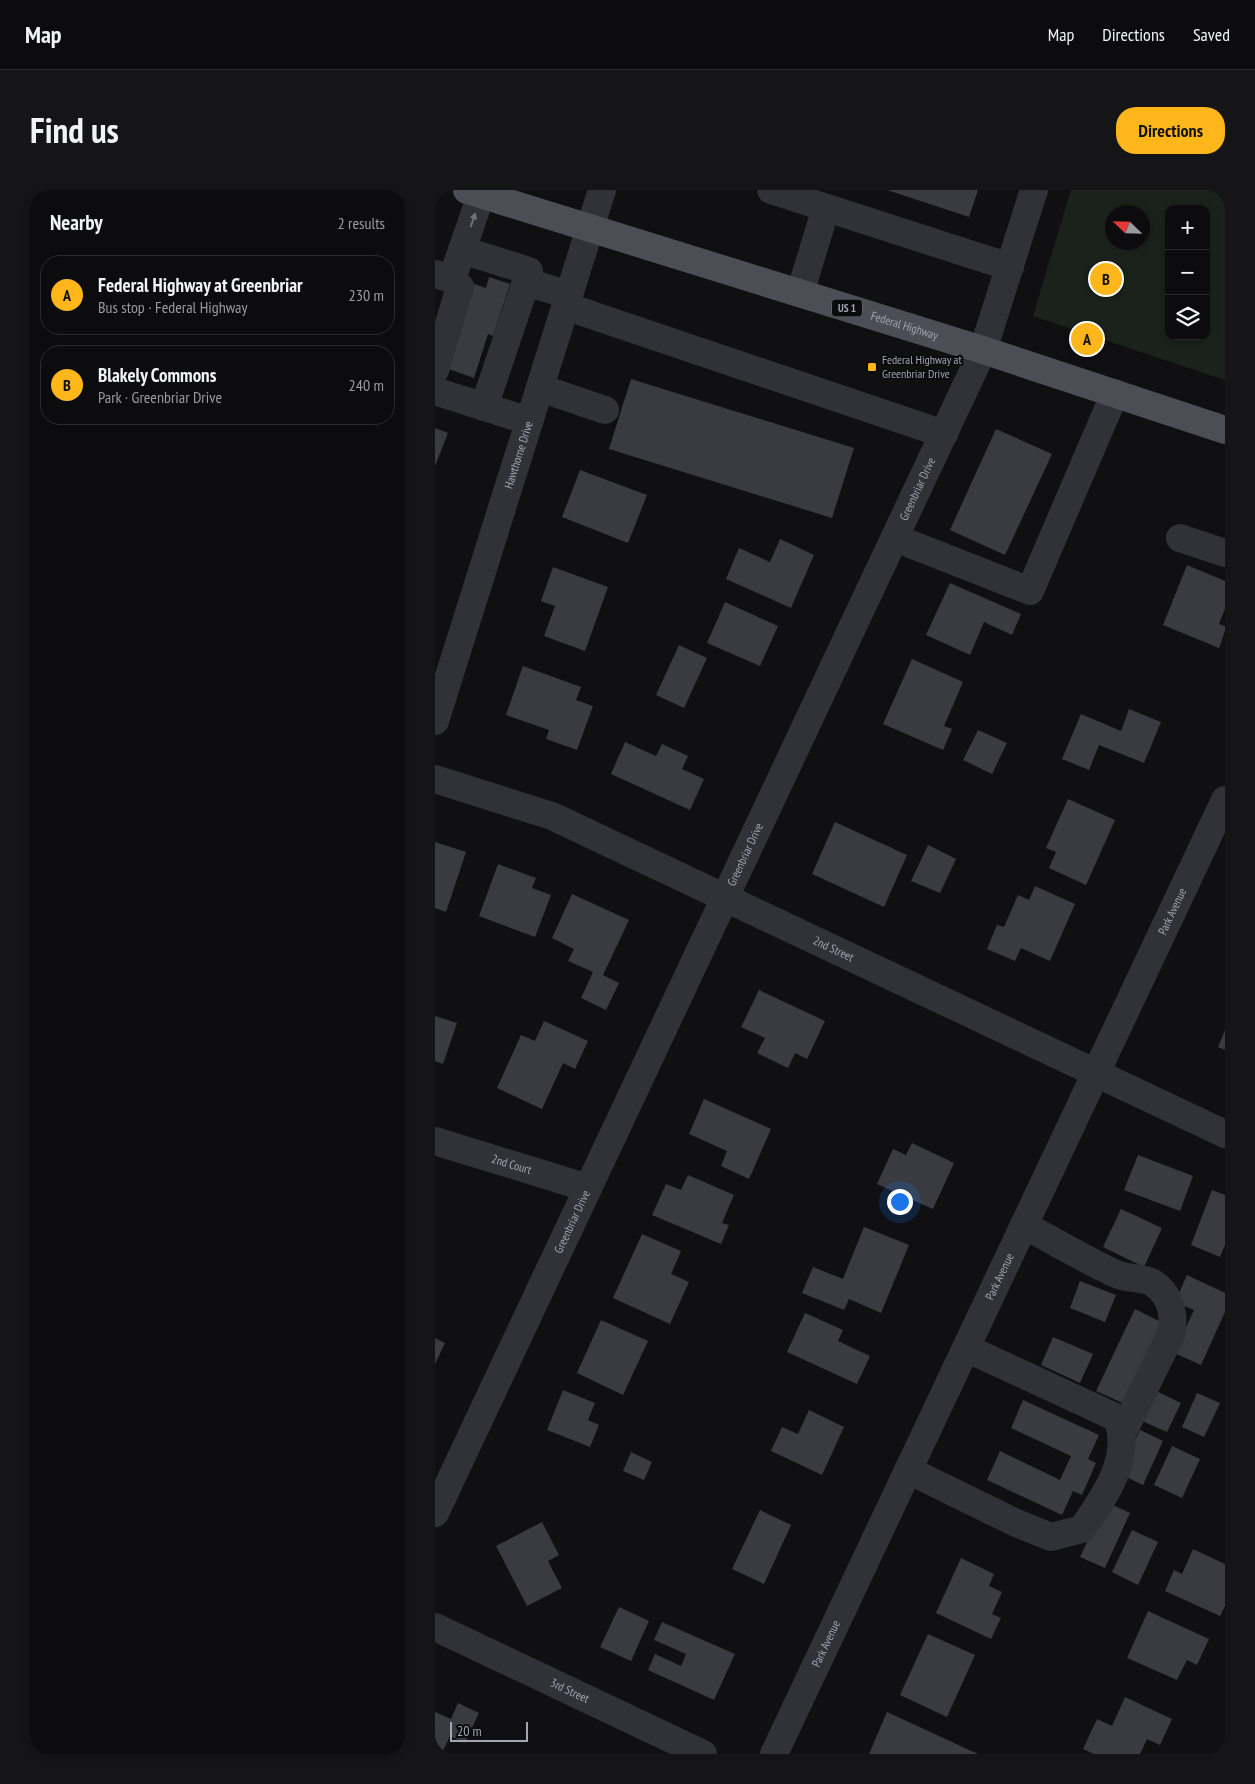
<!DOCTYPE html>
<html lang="en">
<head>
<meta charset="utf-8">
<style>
	body { margin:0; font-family:"PT Sans Narrow",sans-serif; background:#151517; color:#f1f3f6 }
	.controls { position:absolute; right:15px; top:15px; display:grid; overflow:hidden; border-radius:10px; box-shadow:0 2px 8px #0003 }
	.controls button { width:45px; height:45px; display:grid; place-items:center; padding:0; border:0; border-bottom:1px solid #2c2c2e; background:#0c0c0e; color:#f1f3f6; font:25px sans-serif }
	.compass { position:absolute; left:670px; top:15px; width:45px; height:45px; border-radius:50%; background:#0c0c0e; box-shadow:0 2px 8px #0003; rotate:293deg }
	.scale { position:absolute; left:15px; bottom:12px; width:78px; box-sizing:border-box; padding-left:5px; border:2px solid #a0a6b4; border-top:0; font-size:14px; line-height:18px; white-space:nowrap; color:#a0a6b4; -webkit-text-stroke:4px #0b0b0d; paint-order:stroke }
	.you { position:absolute; left:464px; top:1011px; width:18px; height:18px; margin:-12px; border:4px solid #fff; border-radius:50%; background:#1a73e8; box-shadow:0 0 0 8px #1a73e833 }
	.badge { display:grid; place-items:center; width:32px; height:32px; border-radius:50%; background:#ffb61b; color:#111; font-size:16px; font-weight:700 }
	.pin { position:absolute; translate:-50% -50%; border:2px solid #fff; box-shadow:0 1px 5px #0006 }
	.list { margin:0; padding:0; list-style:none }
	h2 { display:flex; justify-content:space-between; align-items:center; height:65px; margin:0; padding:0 20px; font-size:21px }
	h2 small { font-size:16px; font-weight:400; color:#9a9b9e }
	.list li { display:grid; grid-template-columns:32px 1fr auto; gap:15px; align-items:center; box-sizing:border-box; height:80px; margin:0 10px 10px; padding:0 10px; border:1px solid #2c2c2e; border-radius:20px }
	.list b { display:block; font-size:19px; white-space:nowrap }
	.list p { margin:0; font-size:16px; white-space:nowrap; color:#9a9b9e }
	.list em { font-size:16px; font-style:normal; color:#9a9b9e }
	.icon { flex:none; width:28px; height:28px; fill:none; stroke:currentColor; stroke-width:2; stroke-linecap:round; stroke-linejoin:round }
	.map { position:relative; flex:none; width:790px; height:1564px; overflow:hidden; border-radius:20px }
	header { display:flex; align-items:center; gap:30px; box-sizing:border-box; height:70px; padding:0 25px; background:#0c0c0e; border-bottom:1px solid #2c2c2e }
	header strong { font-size:24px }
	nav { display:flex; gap:28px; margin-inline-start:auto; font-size:18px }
	.intro { display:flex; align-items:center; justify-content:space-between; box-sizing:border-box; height:120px; padding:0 30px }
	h1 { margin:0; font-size:35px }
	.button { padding:12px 22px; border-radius:20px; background:#ffb61b; color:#111; font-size:18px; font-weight:700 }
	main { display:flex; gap:30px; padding:0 30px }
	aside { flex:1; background:#0c0c0e; border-radius:20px; box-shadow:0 2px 8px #0003 }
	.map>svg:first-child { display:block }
	.green { fill:#1a221b; fill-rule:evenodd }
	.building { fill:#3a3b40 }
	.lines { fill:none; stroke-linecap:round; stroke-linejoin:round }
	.minor { stroke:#313237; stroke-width:28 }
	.major { stroke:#4c4e56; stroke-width:28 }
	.oneway { fill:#6e727c }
	.poi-dot { fill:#ffb61b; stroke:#0b0b0d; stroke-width:2 }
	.labels { text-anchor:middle; stroke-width:4; stroke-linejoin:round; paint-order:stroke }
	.shield { fill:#0b0b0d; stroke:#737882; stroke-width:1 }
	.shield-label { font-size:11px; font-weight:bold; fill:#a0a6b4 }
	.street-label { font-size:12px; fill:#a0a6b4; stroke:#0b0b0d }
	.poi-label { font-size:12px; fill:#a0a6b4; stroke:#0b0b0d; text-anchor:start }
</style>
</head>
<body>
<header>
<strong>Map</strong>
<nav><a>Map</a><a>Directions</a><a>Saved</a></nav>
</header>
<div class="intro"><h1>Find us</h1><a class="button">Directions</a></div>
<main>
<aside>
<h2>Nearby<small>2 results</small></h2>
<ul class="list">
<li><span class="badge">A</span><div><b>Federal Highway at Greenbriar</b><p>Bus stop · Federal Highway</p></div><em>230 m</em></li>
<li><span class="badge">B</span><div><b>Blakely Commons</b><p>Park · Greenbriar Drive</p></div><em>240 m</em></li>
</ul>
</aside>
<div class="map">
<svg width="790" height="1564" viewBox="0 0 790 1564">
	<rect width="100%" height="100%" fill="#101012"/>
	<path class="green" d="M636,0H790V190L598,126ZM734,19H771V146H734ZM678,22H708V52H678Z"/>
	<g class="building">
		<polygon points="452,0 543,0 534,27"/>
		<polygon points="54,87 75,94 58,146 53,144 39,188 11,178 39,94 51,98"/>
		<polygon points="196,189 419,258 397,328 174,259"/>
		<polygon points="0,238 13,243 0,276"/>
		<polygon points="561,239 617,264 570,365 515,340"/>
		<polygon points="145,280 212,305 193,353 127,327"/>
		<polygon points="345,349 379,365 356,418 291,389 304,358 335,372"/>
		<polygon points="752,375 790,391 790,419 784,434 790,436 790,441 784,458 728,435"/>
		<polygon points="118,377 173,397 150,461 109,446 120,416 106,411"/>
		<polygon points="515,393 586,424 577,445 549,432 535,465 491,445"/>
		<polygon points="290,412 343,436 325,476 272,453"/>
		<polygon points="244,455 272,468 249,518 221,505"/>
		<polygon points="477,469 528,492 509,536 517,539 508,560 448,534"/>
		<polygon points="88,476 146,497 141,510 158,516 142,560 111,549 114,540 71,525"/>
		<polygon points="694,519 726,532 709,573 664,555 654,580 627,569 646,524 686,541"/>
		<polygon points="543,540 572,553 557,584 528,570"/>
		<polygon points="190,552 221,566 227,554 253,566 247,579 269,589 255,620 176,584"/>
		<polygon points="633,609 680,630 651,695 614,678 621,662 611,658"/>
		<polygon points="400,632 472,665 449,717 377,684"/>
		<polygon points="0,652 31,662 11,722 0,718"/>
		<polygon points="493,655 521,669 505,703 476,691"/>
		<polygon points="63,674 101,688 97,698 116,705 100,747 44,726"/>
		<polygon points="600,696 640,714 615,771 586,758 580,771 552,759 562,735 569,737 583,705 594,710"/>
		<polygon points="137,704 194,730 168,785 184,793 171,820 146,808 158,782 133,771 139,759 117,748"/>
		<polygon points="324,800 390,831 372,869 360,863 353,878 322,863 330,848 306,837"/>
		<polygon points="0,826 22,833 8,874 0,871"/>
		<polygon points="109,831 153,851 140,879 128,873 107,919 62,898 86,845 100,851"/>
		<polygon points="790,840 790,860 783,857"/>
		<polygon points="269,909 336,939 314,989 286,976 292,961 254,944"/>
		<polygon points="477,953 519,973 498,1019 442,994 458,959 471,965"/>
		<polygon points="703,965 758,986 745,1021 689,1000"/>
		<polygon points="253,985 299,1005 287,1033 294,1035 286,1054 217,1025 231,994 246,1000"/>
		<polygon points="777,1000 790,1005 790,1055 785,1067 756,1055"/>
		<polygon points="686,1019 727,1038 709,1077 668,1057"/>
		<polygon points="429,1037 474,1055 446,1123 414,1109 409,1120 367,1103 378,1077 408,1089"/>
		<polygon points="207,1044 246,1061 236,1084 254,1092 235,1134 178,1108"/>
		<polygon points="752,1085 790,1103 790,1122 766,1175 739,1163 759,1120 740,1112"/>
		<polygon points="645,1091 681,1105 670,1132 635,1118"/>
		<polygon points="700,1119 728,1133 690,1214 661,1201"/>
		<polygon points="370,1123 408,1140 403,1151 435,1166 422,1194 352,1162"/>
		<polygon points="166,1130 213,1151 188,1205 142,1183"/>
		<polygon points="618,1147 658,1164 645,1193 606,1175"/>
		<polygon points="0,1148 10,1153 0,1174"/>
		<polygon points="128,1200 160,1213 153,1230 164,1235 155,1257 112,1240"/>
		<polygon points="721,1201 746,1213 732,1242 707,1231"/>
		<polygon points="762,1203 785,1213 769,1247 747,1237"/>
		<polygon points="588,1210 664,1245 653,1269 661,1273 647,1305 638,1301 627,1325 552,1290 565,1261 625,1290 636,1266 576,1238"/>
		<polygon points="374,1220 409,1237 387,1285 336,1261 347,1237 363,1244"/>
		<polygon points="705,1240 728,1251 708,1295 685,1284"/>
		<polygon points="737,1256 765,1269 747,1308 719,1295"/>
		<polygon points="196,1262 217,1272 209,1290 188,1281"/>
		<polygon points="671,1312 695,1323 670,1378 645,1367"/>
		<polygon points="325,1320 356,1335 329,1394 297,1379"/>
		<polygon points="107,1332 124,1365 113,1371 127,1398 92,1416 61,1356"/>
		<polygon points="697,1340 723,1352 703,1395 677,1382"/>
		<polygon points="758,1359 790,1374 790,1416 785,1426 730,1401 739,1380 747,1384"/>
		<polygon points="526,1368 559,1384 554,1396 567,1402 557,1424 566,1428 556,1449 501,1423"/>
		<polygon points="184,1417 214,1431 196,1471 165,1457"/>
		<polygon points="713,1421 774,1449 762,1475 752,1470 742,1490 692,1468"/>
		<polygon points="227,1432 300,1464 279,1510 213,1480 220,1464 246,1476 251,1464 219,1450"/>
		<polygon points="493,1444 540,1465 512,1527 465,1505"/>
		<polygon points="690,1507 737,1529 725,1555 712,1549 705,1564 659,1564 648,1559 662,1529 677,1536"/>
		<polygon points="23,1513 44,1523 30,1553 15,1546 8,1561 15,1564 0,1564 0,1522 16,1529"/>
		<polygon points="452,1522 543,1564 434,1564"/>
	</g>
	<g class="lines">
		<g class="minor">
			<polyline points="336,0 575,77"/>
			<polyline points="27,60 94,81 91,92"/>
			<polyline points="0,84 17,89 25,97 0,180"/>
			<polyline points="17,89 46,5"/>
			<polyline points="365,103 391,18"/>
			<polyline points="130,116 509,244"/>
			<polyline points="105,198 170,220"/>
			<polyline points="0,201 94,231"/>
			<polyline points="49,217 91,92 134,105"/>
			<polyline points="460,348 595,401 680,203"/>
			<polyline points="745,348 790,363"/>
			<path id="s1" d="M0,531L167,0"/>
			<path id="s2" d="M0,589L117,626L790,944"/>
			<path id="s3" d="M0,951L153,998"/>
			<path d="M589,1035C619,1051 649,1069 681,1084C692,1089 707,1087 718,1093C736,1105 740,1125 736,1144L688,1242"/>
			<path d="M473,1280L579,1332L616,1347L647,1339C669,1307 698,1268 682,1228L531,1158"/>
			<path id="s4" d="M0,1323L548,160L599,0"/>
			<path id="s5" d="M0,1437L268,1564"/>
			<path id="s6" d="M339,1564L790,610"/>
		</g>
		<path class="major" id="s7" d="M32,0L548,160L790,240"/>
	</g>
	<defs><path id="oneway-solid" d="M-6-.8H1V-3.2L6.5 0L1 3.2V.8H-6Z" transform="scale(1.25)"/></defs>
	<use class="oneway" href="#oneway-solid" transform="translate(38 30) rotate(-71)"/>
	<rect class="poi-dot" x="432" y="172" width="10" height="10" rx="2.5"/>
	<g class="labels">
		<rect class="shield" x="397" y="109.5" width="30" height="17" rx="4"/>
		<g class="shield-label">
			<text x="412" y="122">US 1</text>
		</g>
		<g class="street-label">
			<text dy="4" stroke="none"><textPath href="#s7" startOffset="458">Federal Highway</textPath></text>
			<text dy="4" stroke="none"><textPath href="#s1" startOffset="279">Hawthorne Drive</textPath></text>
			<text dy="4" stroke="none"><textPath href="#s4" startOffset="1132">Greenbriar Drive</textPath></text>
			<text dy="4" stroke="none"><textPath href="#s4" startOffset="728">Greenbriar Drive</textPath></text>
			<text dy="4" stroke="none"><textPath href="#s6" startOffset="932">Park Avenue</textPath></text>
			<text dy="4" stroke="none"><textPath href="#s2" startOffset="434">2nd Street</textPath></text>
			<text dy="4" stroke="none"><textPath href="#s3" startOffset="80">2nd Court</textPath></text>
			<text dy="4" stroke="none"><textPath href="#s4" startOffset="322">Greenbriar Drive</textPath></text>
			<text dy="4" stroke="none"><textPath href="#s6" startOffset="528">Park Avenue</textPath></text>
			<text dy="4" stroke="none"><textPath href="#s6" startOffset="122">Park Avenue</textPath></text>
			<text dy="4" stroke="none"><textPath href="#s5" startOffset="149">3rd Street</textPath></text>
		</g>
		<g class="poi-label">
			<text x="447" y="174">Federal Highway at<tspan x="447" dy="14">Greenbriar Drive</tspan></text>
		</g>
	</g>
</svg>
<div class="controls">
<button>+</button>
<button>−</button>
<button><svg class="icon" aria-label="layers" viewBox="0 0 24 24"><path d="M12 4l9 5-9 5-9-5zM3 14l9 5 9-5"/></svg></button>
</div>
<svg class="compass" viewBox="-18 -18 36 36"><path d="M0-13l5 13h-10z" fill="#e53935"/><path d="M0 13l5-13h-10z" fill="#9a9b9e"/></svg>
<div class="scale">20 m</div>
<div class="you"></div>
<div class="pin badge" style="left:652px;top:149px">A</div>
<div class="pin badge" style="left:671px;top:89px">B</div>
</div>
</main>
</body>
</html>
